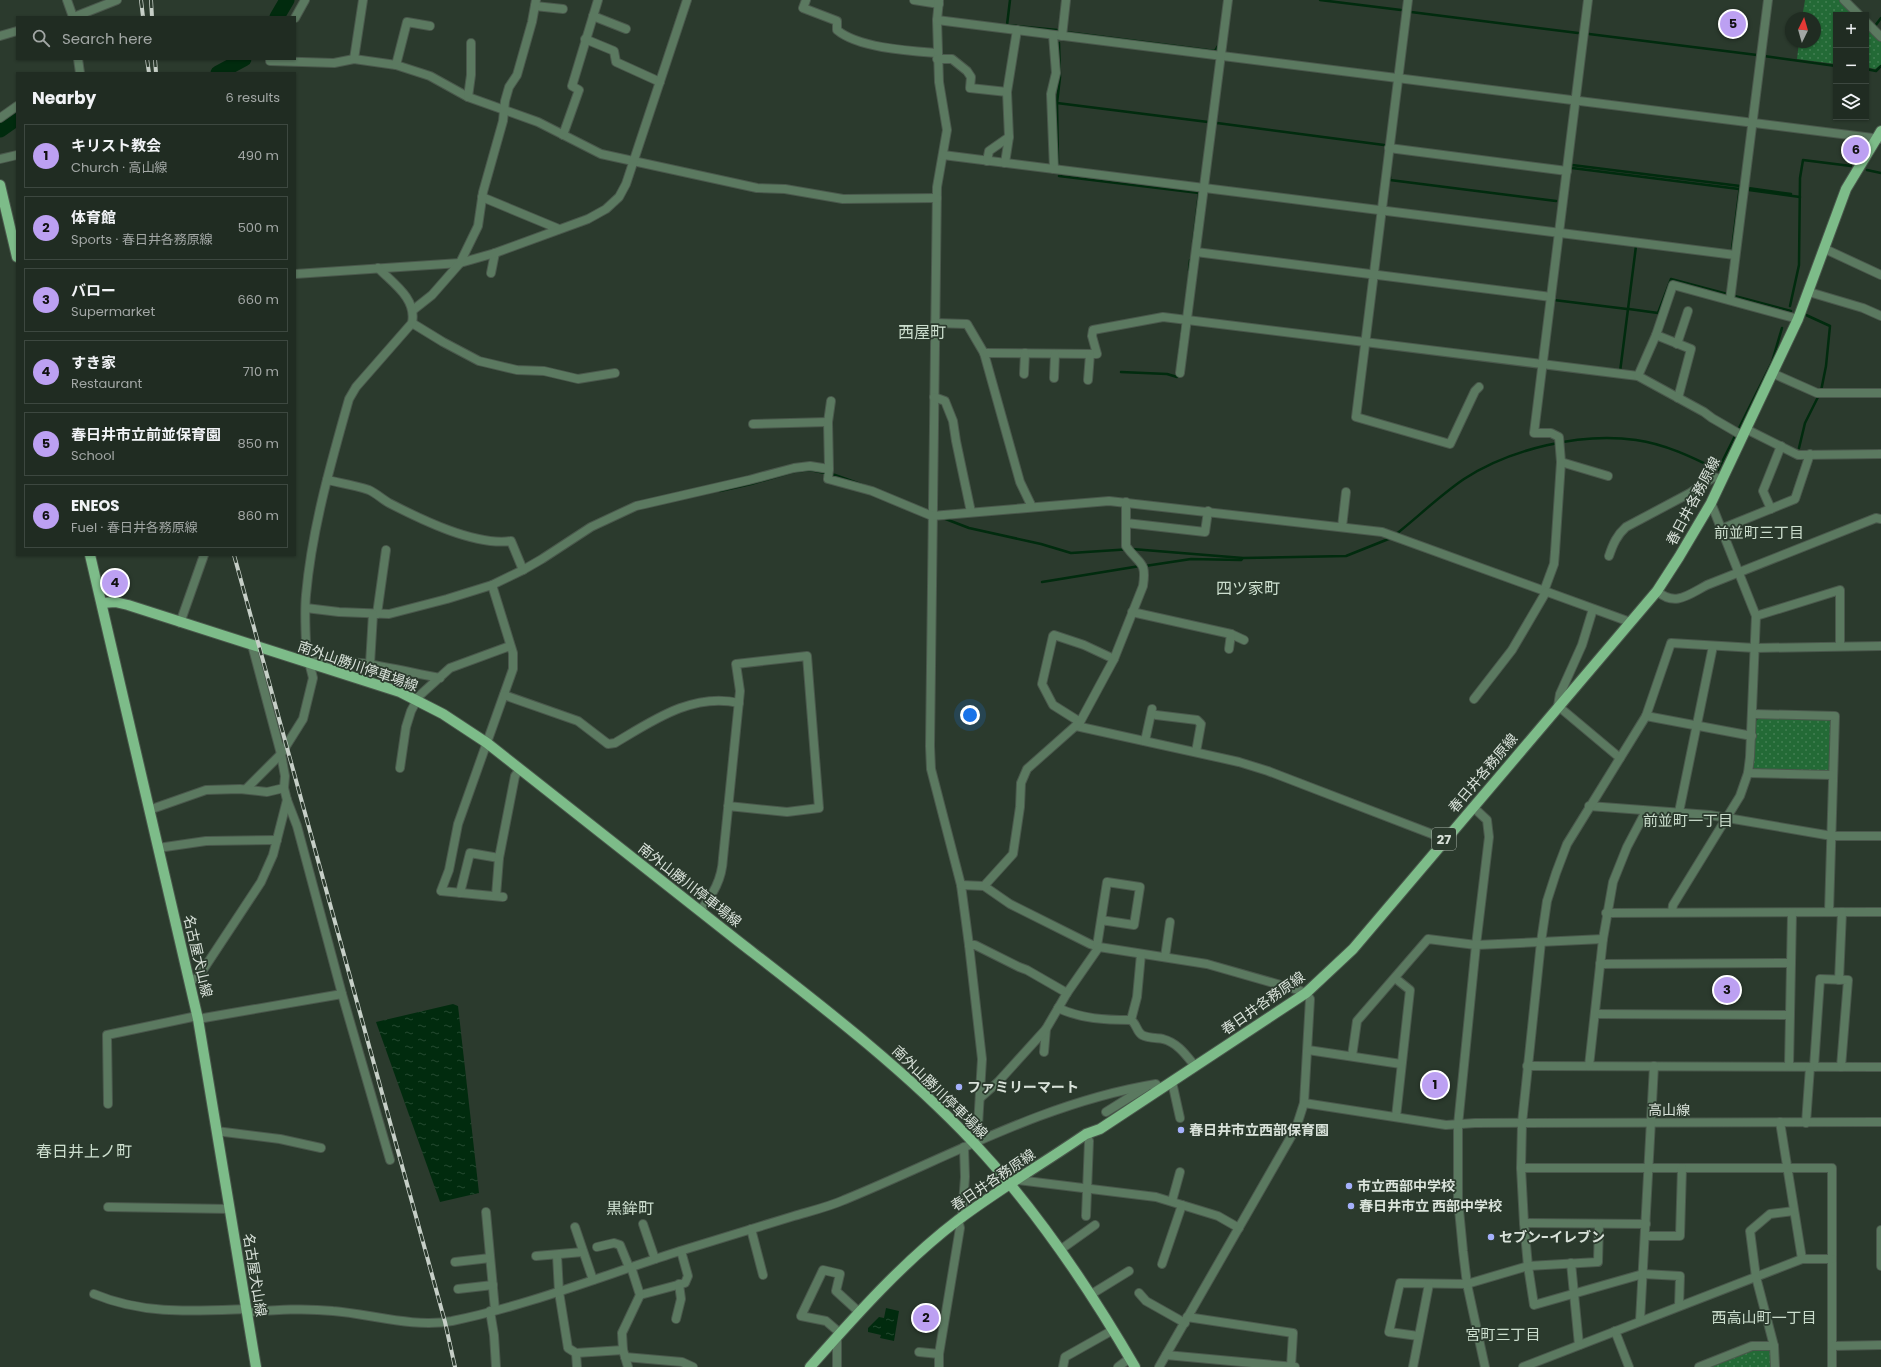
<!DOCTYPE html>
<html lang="en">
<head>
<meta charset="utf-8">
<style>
	body { margin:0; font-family:Poppins,"Noto Sans JP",sans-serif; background:#2d382f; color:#f1f3f6 }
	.controls { position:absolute; right:12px; top:12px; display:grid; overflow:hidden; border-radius:0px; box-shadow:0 1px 3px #0004 }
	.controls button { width:36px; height:36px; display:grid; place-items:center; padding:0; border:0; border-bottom:1px solid #3d4840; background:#202c22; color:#f1f3f6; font:20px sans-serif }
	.compass { position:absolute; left:1785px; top:12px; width:36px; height:36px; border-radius:50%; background:#202c22; box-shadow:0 1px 3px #0004; rotate:5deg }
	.you { position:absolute; left:970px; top:715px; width:14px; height:14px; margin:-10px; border:3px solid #fff; border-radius:50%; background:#1a73e8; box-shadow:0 0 0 6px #1a73e833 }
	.badge { display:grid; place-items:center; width:26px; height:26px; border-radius:50%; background:#bca0f2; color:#111; font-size:13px; font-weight:700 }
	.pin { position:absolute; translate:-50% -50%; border:2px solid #fff; box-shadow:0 1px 4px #0006 }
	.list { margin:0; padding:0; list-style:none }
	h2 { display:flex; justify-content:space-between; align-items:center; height:52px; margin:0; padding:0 16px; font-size:17px }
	h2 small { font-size:13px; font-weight:400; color:#a2a7a5 }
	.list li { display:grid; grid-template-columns:26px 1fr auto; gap:12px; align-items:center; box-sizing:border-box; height:64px; margin:0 8px 8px; padding:0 8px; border:1px solid #3d4840; border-radius:0px }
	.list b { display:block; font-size:15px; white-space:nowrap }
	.list p { margin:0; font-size:13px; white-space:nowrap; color:#a2a7a5 }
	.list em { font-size:13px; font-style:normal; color:#a2a7a5 }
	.icon { flex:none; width:22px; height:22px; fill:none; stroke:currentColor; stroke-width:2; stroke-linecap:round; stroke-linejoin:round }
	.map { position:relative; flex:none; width:1881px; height:1367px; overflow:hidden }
	.search { position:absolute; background:#202c22; box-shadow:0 1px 3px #0004; left:16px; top:16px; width:280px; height:44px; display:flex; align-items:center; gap:10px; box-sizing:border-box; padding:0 14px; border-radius:0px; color:#a2a7a5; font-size:15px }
	.panel { position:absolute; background:#202c22; box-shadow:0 1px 3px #0004; left:16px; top:72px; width:280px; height:484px; border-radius:0px }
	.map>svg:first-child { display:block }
	.park { fill:url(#park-dots) }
	.water { fill:url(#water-ripples) }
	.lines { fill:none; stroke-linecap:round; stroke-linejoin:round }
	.stream { stroke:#012b0e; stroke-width:2.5 }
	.river { stroke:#012b0e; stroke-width:15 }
	.minor-casing { stroke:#4a584c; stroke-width:10 }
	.major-casing { stroke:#4a584c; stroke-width:12 }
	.minor { stroke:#5b7960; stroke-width:8 }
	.major { stroke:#7dbc89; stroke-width:10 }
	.rail-casing { stroke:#c6cfc7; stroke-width:4 }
	.rail { stroke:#2b3a2d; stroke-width:2.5; stroke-dasharray:8; stroke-linecap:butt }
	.poi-dot { fill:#a5b1fc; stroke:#2b3a2d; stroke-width:1.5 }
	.labels { text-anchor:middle; stroke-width:3.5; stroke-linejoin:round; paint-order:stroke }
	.shield { fill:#2b3a2d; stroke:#a5b0a6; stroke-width:1 }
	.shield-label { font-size:13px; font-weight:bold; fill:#d9e2da }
	.street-label { font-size:14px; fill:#d9e2da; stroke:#2b3a2d }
	.poi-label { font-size:14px; font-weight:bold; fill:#d9e2da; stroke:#2b3a2d; text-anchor:start }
	.neighbourhood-label { font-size:15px; fill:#ccdece; stroke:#2b3a2d }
	.quarter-label { font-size:16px; fill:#ccdece; stroke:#2b3a2d }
</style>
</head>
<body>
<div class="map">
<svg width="1881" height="1367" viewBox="0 0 1881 1367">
	<defs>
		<pattern id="park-dots" width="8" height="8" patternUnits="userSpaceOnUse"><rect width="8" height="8" fill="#236a36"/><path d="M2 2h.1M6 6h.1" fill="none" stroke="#427f52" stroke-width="1.8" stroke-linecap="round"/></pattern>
		<pattern id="water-ripples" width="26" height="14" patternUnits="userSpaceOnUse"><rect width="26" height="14" fill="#012b0e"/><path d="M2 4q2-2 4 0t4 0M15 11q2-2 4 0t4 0" fill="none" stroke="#254930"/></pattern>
	</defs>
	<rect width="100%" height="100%" fill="#2b3a2d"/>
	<g class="park">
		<polygon points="1805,0 1839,0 1854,15 1836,15 1836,64 1797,59 1799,42 1815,42 1815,18 1802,18"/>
		<polygon points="1866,27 1881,42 1881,65 1875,69 1866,67"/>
		<polygon points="1759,718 1829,720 1831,722 1830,769 1827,772 1755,770 1753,767 1756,721"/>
		<polygon points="1753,1350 1768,1350 1771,1352 1771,1367 1709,1367"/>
	</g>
	<g class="water">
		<polygon points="453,1004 458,1006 479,1193 440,1202 376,1022"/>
		<polygon points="886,1308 899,1311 894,1341 880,1338 881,1335 868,1332 868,1328 879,1317 884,1318"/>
	</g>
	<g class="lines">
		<g class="stream">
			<polyline points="1010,0 1007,25 1057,30"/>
			<polyline points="1320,0 1401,10"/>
			<polyline points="1411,12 1578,33"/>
			<polyline points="1875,26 1881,18"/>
			<polyline points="1065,32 1215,51 1218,46"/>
			<polyline points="1589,34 1757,55"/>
			<polyline points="1764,56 1836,66"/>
			<polyline points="1866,69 1876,71 1881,66"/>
			<polyline points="1057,103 1208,122"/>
			<polyline points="1217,123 1384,145"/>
			<polyline points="1058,163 1057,103 1060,77 1059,43"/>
			<polyline points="1572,165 1740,186 1732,249"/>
			<polyline points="1572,168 1739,189"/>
			<polyline points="1867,170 1881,173"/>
			<polyline points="1059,176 1199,193 1193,242"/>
			<polyline points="1390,177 1390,180 1556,201"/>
			<polyline points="1748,188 1791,194"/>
			<polyline points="1749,190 1800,197"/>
			<polyline points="1189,270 1190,260"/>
			<polyline points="1554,300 1627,309"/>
			<polyline points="1790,306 1799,265 1800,178 1803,160 1851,166"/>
			<polyline points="1629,309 1658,313 1671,279 1791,311"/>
			<polyline points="1806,315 1830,326 1826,366 1821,391"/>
			<polyline points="1179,353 1183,320"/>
			<polyline points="1121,372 1167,374 1177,377 1177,372"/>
			<polyline points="1620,372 1636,246"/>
			<polyline points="1799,448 1805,423 1819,395"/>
			<polyline points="720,491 751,484 793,472 810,470 835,475 863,485"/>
			<polyline points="943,518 969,528 1041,544 1071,553 1132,549 1243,558 1346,556 1391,538"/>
			<path d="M1395,535C1418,517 1439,496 1464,479C1510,449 1581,432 1636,440C1665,444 1692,457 1718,470L1772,362L1782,328"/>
			<polyline points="1145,566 1191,559 1241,560 1242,559"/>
			<polyline points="1042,582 1140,566"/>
		</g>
		<g class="river">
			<polyline points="277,17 287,0"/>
			<polyline points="218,73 244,59"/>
			<polyline points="0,130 17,118"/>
		</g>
		<defs>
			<g id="minor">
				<polyline points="67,0 73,17"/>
				<path d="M806,0L803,8L837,21V30C858,48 910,51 937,53"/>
				<polyline points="914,0 939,4"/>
				<polyline points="939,0 937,20 939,82 947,130 937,187 930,746 931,769 961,885 969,945 982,1059 977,1142"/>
				<polyline points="1408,0 1356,417 1450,444 1475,391 1479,387"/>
				<polyline points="1844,0 1859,15"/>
				<polyline points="535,6 563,9"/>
				<polyline points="593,16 626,29"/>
				<polyline points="74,17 117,0"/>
				<polyline points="295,18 305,0"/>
				<polyline points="937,20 1881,139"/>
				<polyline points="1866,22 1881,37"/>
				<polyline points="1053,35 1056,73 1051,94 1054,169"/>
				<polyline points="0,36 17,31"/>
				<polyline points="1062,36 1066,0"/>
				<polyline points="585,39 614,51 616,62 660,82"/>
				<polyline points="78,59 80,73"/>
				<polyline points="270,59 270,61 334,63 354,59 396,65 430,76 468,97 538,122 601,154 757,188 785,189 843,199 937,198"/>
				<polyline points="354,59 363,0"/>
				<polyline points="937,59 952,59 967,71 971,77 970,88 1007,92"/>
				<polyline points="396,65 407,22 430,26"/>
				<polyline points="468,97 471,75 471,43"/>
				<polyline points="0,118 17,106"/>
				<polyline points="563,135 579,90 572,86 598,0"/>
				<polyline points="1389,148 1567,171"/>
				<polyline points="943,155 1735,255"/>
				<polyline points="0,159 17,155"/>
				<polyline points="987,161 989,151 1009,137"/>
				<polyline points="1005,163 1009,137 1007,92 1017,30"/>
				<polyline points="482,197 559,229"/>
				<polyline points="1825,249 1881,275"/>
				<polyline points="1196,252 1551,297"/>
				<polyline points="491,273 495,253"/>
				<polyline points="295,274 460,263 495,253 588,219 606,209 619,197 626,184 687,0"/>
				<polyline points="1809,292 1863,308 1881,316"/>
				<polyline points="1730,300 1768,0"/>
				<polyline points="413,310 432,295 460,263 478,226 483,192 503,121 505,101 509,87 517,75 532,22 536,0"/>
				<polyline points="412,323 443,342 479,361 517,370 544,371 578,379 615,373"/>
				<polyline points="935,323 967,324 984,353 1020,482 1032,507"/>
				<polyline points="1656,335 1691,349 1678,398"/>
				<polyline points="1677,344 1688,311"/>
				<polyline points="984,353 1097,354 1092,336 1093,330 1163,317 1638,376 1704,412 1712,418 1743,436"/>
				<polyline points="1180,373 1228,0"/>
				<polyline points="1772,373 1817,393 1881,393"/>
				<polyline points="1024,374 1025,353"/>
				<polyline points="1638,376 1656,335 1673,285 1798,319"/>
				<polyline points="1054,378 1055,354"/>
				<polyline points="1088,380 1090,354"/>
				<polyline points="934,397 945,401 953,421 956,441 971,512"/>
				<polyline points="753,424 828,422"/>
				<polyline points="1746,429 1798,455 1881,454"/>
				<polyline points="1561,462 1608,476"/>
				<polyline points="829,469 828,422 831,401"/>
				<path d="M327,480C340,483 355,485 369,490C376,493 382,499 389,503C422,520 475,546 511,541L523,570"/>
				<polyline points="1771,509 1763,491 1781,446"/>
				<polyline points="1126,523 1205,532 1208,511"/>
				<polyline points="1342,527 1346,492"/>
				<polyline points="1721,529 1795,499 1810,454"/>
				<path d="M1609,556C1613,544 1617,535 1626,527L1690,493L1714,477L1721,479"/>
				<polyline points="492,585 513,653 513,669 458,824 449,870 441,891 503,897"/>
				<polyline points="1544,591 1554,564 1555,552 1561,462 1559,437 1551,433 1534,433 1588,0"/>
				<path d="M1657,591C1675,607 1688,595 1707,585L1876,518L1881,519"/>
				<polyline points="306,608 339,612 389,614 447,599 492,585 523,570 542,559 591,527 636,506 749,480 794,468 810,466 829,469 828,479 872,491 932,516 1109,501 1382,532 1630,622"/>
				<polyline points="1593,609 1582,645 1560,694 1558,706 1620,758"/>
				<polyline points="1132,612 1231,634 1244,640"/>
				<polyline points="377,614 386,550"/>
				<polyline points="1756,616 1840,590 1840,646"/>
				<polyline points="180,623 204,555"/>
				<polyline points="252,645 281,754 285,776 284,788 287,800 297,826 342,994 390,1160"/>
				<polyline points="1229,649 1231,634"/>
				<path d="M307,662C306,639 304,617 306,595C312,528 331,463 349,399L356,387L412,323C417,299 394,284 378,268"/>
				<polyline points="370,664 373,614"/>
				<path d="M504,695L578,721L608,744L615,743C652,721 693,692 739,703"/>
				<polyline points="1474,699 1512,650 1546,592"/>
				<polyline points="1753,714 1835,716 1829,912"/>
				<polyline points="1156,715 1197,720 1201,724 1196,752"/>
				<polyline points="1646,716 1752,736"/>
				<polyline points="1080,722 1053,705 1042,684 1053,636 1054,635 1084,645 1114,659"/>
				<polyline points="1076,726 1239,762 1268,771 1445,839"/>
				<polyline points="1145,741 1152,709"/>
				<polyline points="400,768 406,727 411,711 419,696 450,668 510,646"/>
				<polyline points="1748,773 1833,775"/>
				<path d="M246,789L281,754L303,719L313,678L309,662C353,657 396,670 440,678"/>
				<polyline points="1589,806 1710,815 1832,836 1881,836"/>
				<polyline points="1473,807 1487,820 1489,837 1476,945 1458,1125 1458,1199 1463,1251 1467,1284 1485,1367"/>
				<polyline points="149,810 206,790 240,789 267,792 284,788"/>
				<polyline points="1679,812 1713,646"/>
				<polyline points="158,848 206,841 277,840"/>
				<polyline points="961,885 984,886 1010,904 1090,944 1099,947 1207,964 1298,990 1306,993 1310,999 1304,1103 1296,1128 1159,1367"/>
				<path d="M984,886L1013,854L1020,807L1021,783L1027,769L1080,722L1114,659L1143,586C1147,560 1139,565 1126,546V502"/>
				<polyline points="460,893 470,853 499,858"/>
				<polyline points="496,896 499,858 515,776 520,769"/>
				<path d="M700,911C713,894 722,880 723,858L740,691L736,664L807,656L819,808L787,812L728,806"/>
				<polyline points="1672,912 1673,905 1740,796 1748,773 1750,757 1756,616 1711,503"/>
				<polyline points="1606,913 1881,912"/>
				<polyline points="969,945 975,945 1019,967 1027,970 1067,993"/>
				<polyline points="1097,946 1107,882 1140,887 1134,925 1101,920"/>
				<path d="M1141,954L1137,997L1131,1020C1137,1024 1136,1031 1142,1035C1147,1038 1156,1038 1163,1039C1178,1043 1186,1055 1195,1066"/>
				<polyline points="1165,957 1170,922"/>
				<polyline points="1600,964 1791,963"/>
				<polyline points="1395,978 1410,990 1396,1117"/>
				<polyline points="1839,980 1842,912"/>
				<polyline points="190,982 199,976 261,882 273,855 287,800"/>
				<path d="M1058,1008C1082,1019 1105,1020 1131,1020"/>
				<polyline points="1595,1014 1790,1015"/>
				<polyline points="198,1019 342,994"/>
				<polyline points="1308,1050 1401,1064"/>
				<polyline points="1044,1052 1046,1029 1067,993 1099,947"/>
				<polyline points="1352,1056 1357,1021 1428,939 1476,945 1603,939"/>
				<polyline points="1527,1066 1881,1067"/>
				<polyline points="1589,1066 1603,939 1613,882 1627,847 1646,811"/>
				<polyline points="1789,1066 1792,913"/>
				<polyline points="1814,1067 1820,979 1848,980 1841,1067"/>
				<polyline points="1172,1082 1180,1118"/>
				<polyline points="980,1098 998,1082 1046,1029"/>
				<polyline points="1304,1103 1446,1125 1475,1123 1881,1122"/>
				<polyline points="108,1104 107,1035 197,1016"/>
				<polyline points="1106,1112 1146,1087"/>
				<polyline points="1780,1122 1802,1259"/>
				<polyline points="1806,1123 1810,1067"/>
				<polyline points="216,1131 280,1139 321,1148"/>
				<polyline points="1521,1168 1832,1168 1832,1367"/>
				<polyline points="1018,1180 1156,1197 1218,1216 1239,1228"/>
				<polyline points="1172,1201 1180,1172"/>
				<polyline points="108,1207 230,1209"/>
				<polyline points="486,1212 495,1310"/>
				<polyline points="1086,1216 1089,1141 1086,1134"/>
				<polyline points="962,1218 965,1177 964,1147"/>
				<polyline points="1524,1223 1646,1224"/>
				<polyline points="643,1224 655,1259"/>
				<polyline points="575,1227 593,1280"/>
				<polyline points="751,1229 763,1275"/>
				<polyline points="1881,1230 1881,1266"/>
				<polyline points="1645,1236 1680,1236 1682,1168"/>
				<polyline points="597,1247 614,1243 620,1245 629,1267"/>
				<polyline points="1060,1250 1095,1225"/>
				<polyline points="557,1255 559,1292 568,1348 576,1353 577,1367"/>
				<polyline points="536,1256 583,1252"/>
				<polyline points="455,1262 490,1258"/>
				<polyline points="1571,1263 1579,1345"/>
				<polyline points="1162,1264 1182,1205"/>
				<polyline points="458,1289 493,1285"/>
				<polyline points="1139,1293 1146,1301 1185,1323"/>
				<path d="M94,1294C144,1315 194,1311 247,1309"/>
				<polyline points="640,1295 685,1283 688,1276 681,1251"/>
				<polyline points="1090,1295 1129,1271"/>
				<polyline points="1679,1306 1680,1276 1643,1274 1534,1305 1528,1266 1524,1223 1521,1168 1522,1123 1541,942 1547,901 1556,873 1567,844 1646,716 1671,643 1755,648 1881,646"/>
				<polyline points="490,1311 494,1335 496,1367"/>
				<path d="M247,1312C276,1310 304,1308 333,1311C371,1314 413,1328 452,1321C530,1305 604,1275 680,1251C718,1239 756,1228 794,1216C811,1211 828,1207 844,1200C947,1158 1045,1102 1156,1084L1160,1089"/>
				<polyline points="1187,1317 1293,1333 1291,1367"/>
				<polyline points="676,1319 681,1299 679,1284"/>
				<polyline points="1640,1321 1654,1066"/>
				<polyline points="1615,1331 1629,1367"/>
				<polyline points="840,1333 826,1321 801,1316 823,1270 840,1274 836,1291 859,1312"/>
				<polyline points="837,1336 837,1367"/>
				<polyline points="1418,1336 1389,1332 1400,1283 1467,1284 1528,1266 1598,1262 1599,1224"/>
				<polyline points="1832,1346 1881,1345"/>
				<polyline points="919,1352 939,1354"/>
				<polyline points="576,1353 623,1350"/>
				<polyline points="1166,1355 1295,1367"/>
				<polyline points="625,1357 682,1362 693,1367"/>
				<polyline points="628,1367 623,1350 622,1333 640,1295 631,1267"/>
				<polyline points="939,1367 939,1354 960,1228 958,1220"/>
				<polyline points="1063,1367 1065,1357 1113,1330"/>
				<polyline points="1118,1367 1130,1358"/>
				<polyline points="1413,1367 1429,1284"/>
				<polyline points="1523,1367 1802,1259 1832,1259"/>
				<polyline points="1699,1367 1752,1346 1774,1346"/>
				<polyline points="1775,1367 1774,1346 1756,1277 1750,1231 1770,1214 1794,1211"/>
			</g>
			<g id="major">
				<polyline points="0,185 17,257"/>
				<polyline points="90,555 198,1019 256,1367"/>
				<path d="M102,603L115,602L128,605L400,692L443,714L487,743C571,809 654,875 738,941C819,1004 902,1067 973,1142C1036,1209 1089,1288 1135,1367"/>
				<path d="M810,1367C856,1315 903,1262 958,1220C999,1189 1044,1163 1086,1134L1100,1129L1306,993L1353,949L1657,591L1679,557L1711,503L1798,319L1846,189L1881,131"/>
			</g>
		</defs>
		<use href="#minor" class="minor-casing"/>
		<use href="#major" class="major-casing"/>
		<use href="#minor" class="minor"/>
		<use href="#major" class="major"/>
		<defs>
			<g id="rail">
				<polyline points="141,0 143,17"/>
				<polyline points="151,0 152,17"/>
				<polyline points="147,59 149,73"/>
				<polyline points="155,59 156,73"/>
				<polyline points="234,555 445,1322 455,1367"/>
			</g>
		</defs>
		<use href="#rail" class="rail-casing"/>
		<use href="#rail" class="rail"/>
	</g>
	<g class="poi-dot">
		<circle cx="959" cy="1087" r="4"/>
		<circle cx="1181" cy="1130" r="4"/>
		<circle cx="1349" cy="1186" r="4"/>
		<circle cx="1351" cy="1206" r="4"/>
		<circle cx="1491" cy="1237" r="4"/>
	</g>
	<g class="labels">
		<rect class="shield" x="1432" y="828" width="24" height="22" rx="3"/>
		<g class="shield-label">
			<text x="1444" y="844">27</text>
		</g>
		<g class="street-label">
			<text transform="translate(1693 501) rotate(-62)" y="5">春日井各務原線</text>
			<text transform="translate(358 666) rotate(19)" y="5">南外山勝川停車場線</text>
			<text transform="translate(1483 773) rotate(-50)" y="5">春日井各務原線</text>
			<text transform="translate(690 885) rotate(38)" y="5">南外山勝川停車場線</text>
			<text transform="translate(198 956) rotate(77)" y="5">名古屋犬山線</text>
			<text transform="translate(1263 1003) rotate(-35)" y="5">春日井各務原線</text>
			<text transform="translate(940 1092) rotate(44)" y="5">南外山勝川停車場線</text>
			<text x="1669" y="1115">高山線</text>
			<text transform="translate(993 1180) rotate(-34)" y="5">春日井各務原線</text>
			<text transform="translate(255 1275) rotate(81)" y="5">名古屋犬山線</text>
		</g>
		<g class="poi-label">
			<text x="967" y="1092">ファミリーマート</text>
			<text x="1189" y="1135">春日井市立西部保育園</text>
			<text x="1357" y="1191">市立西部中学校</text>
			<text x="1359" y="1211">春日井市立 西部中学校</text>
			<text x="1499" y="1242">セブン-イレブン</text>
		</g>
		<g class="neighbourhood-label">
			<text x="1759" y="538">前並町三丁目</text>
			<text x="1688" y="826">前並町一丁目</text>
			<text x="1764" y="1323">西高山町一丁目</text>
			<text x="1503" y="1340">宮町三丁目</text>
		</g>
		<g class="quarter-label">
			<text x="922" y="338">西屋町</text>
			<text x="1248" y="594">四ツ家町</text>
			<text x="84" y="1157">春日井上ノ町</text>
			<text x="630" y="1214">黒鉾町</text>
		</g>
	</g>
</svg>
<div class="controls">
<button>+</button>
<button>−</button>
<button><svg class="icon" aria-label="layers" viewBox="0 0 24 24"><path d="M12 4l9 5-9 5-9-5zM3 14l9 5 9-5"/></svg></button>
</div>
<svg class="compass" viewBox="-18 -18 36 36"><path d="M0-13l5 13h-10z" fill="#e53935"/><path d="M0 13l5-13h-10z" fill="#a2a7a5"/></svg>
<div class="you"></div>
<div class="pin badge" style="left:1435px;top:1085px">1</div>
<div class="pin badge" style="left:926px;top:1318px">2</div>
<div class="pin badge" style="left:1727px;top:990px">3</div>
<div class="pin badge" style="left:115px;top:583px">4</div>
<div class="pin badge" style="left:1733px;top:24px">5</div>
<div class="pin badge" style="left:1856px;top:150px">6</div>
<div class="search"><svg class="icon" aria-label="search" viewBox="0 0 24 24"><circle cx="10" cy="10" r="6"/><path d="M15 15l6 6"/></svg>Search here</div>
<section class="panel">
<h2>Nearby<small>6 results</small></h2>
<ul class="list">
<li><span class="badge">1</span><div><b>キリスト教会</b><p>Church · 高山線</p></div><em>490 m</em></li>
<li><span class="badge">2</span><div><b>体育館</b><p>Sports · 春日井各務原線</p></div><em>500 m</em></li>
<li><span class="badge">3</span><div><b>バロー</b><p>Supermarket</p></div><em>660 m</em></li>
<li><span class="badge">4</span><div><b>すき家</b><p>Restaurant</p></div><em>710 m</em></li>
<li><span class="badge">5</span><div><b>春日井市立前並保育園</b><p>School</p></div><em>850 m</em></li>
<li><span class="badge">6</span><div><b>ENEOS</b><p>Fuel · 春日井各務原線</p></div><em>860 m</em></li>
</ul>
</section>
</div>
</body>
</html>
